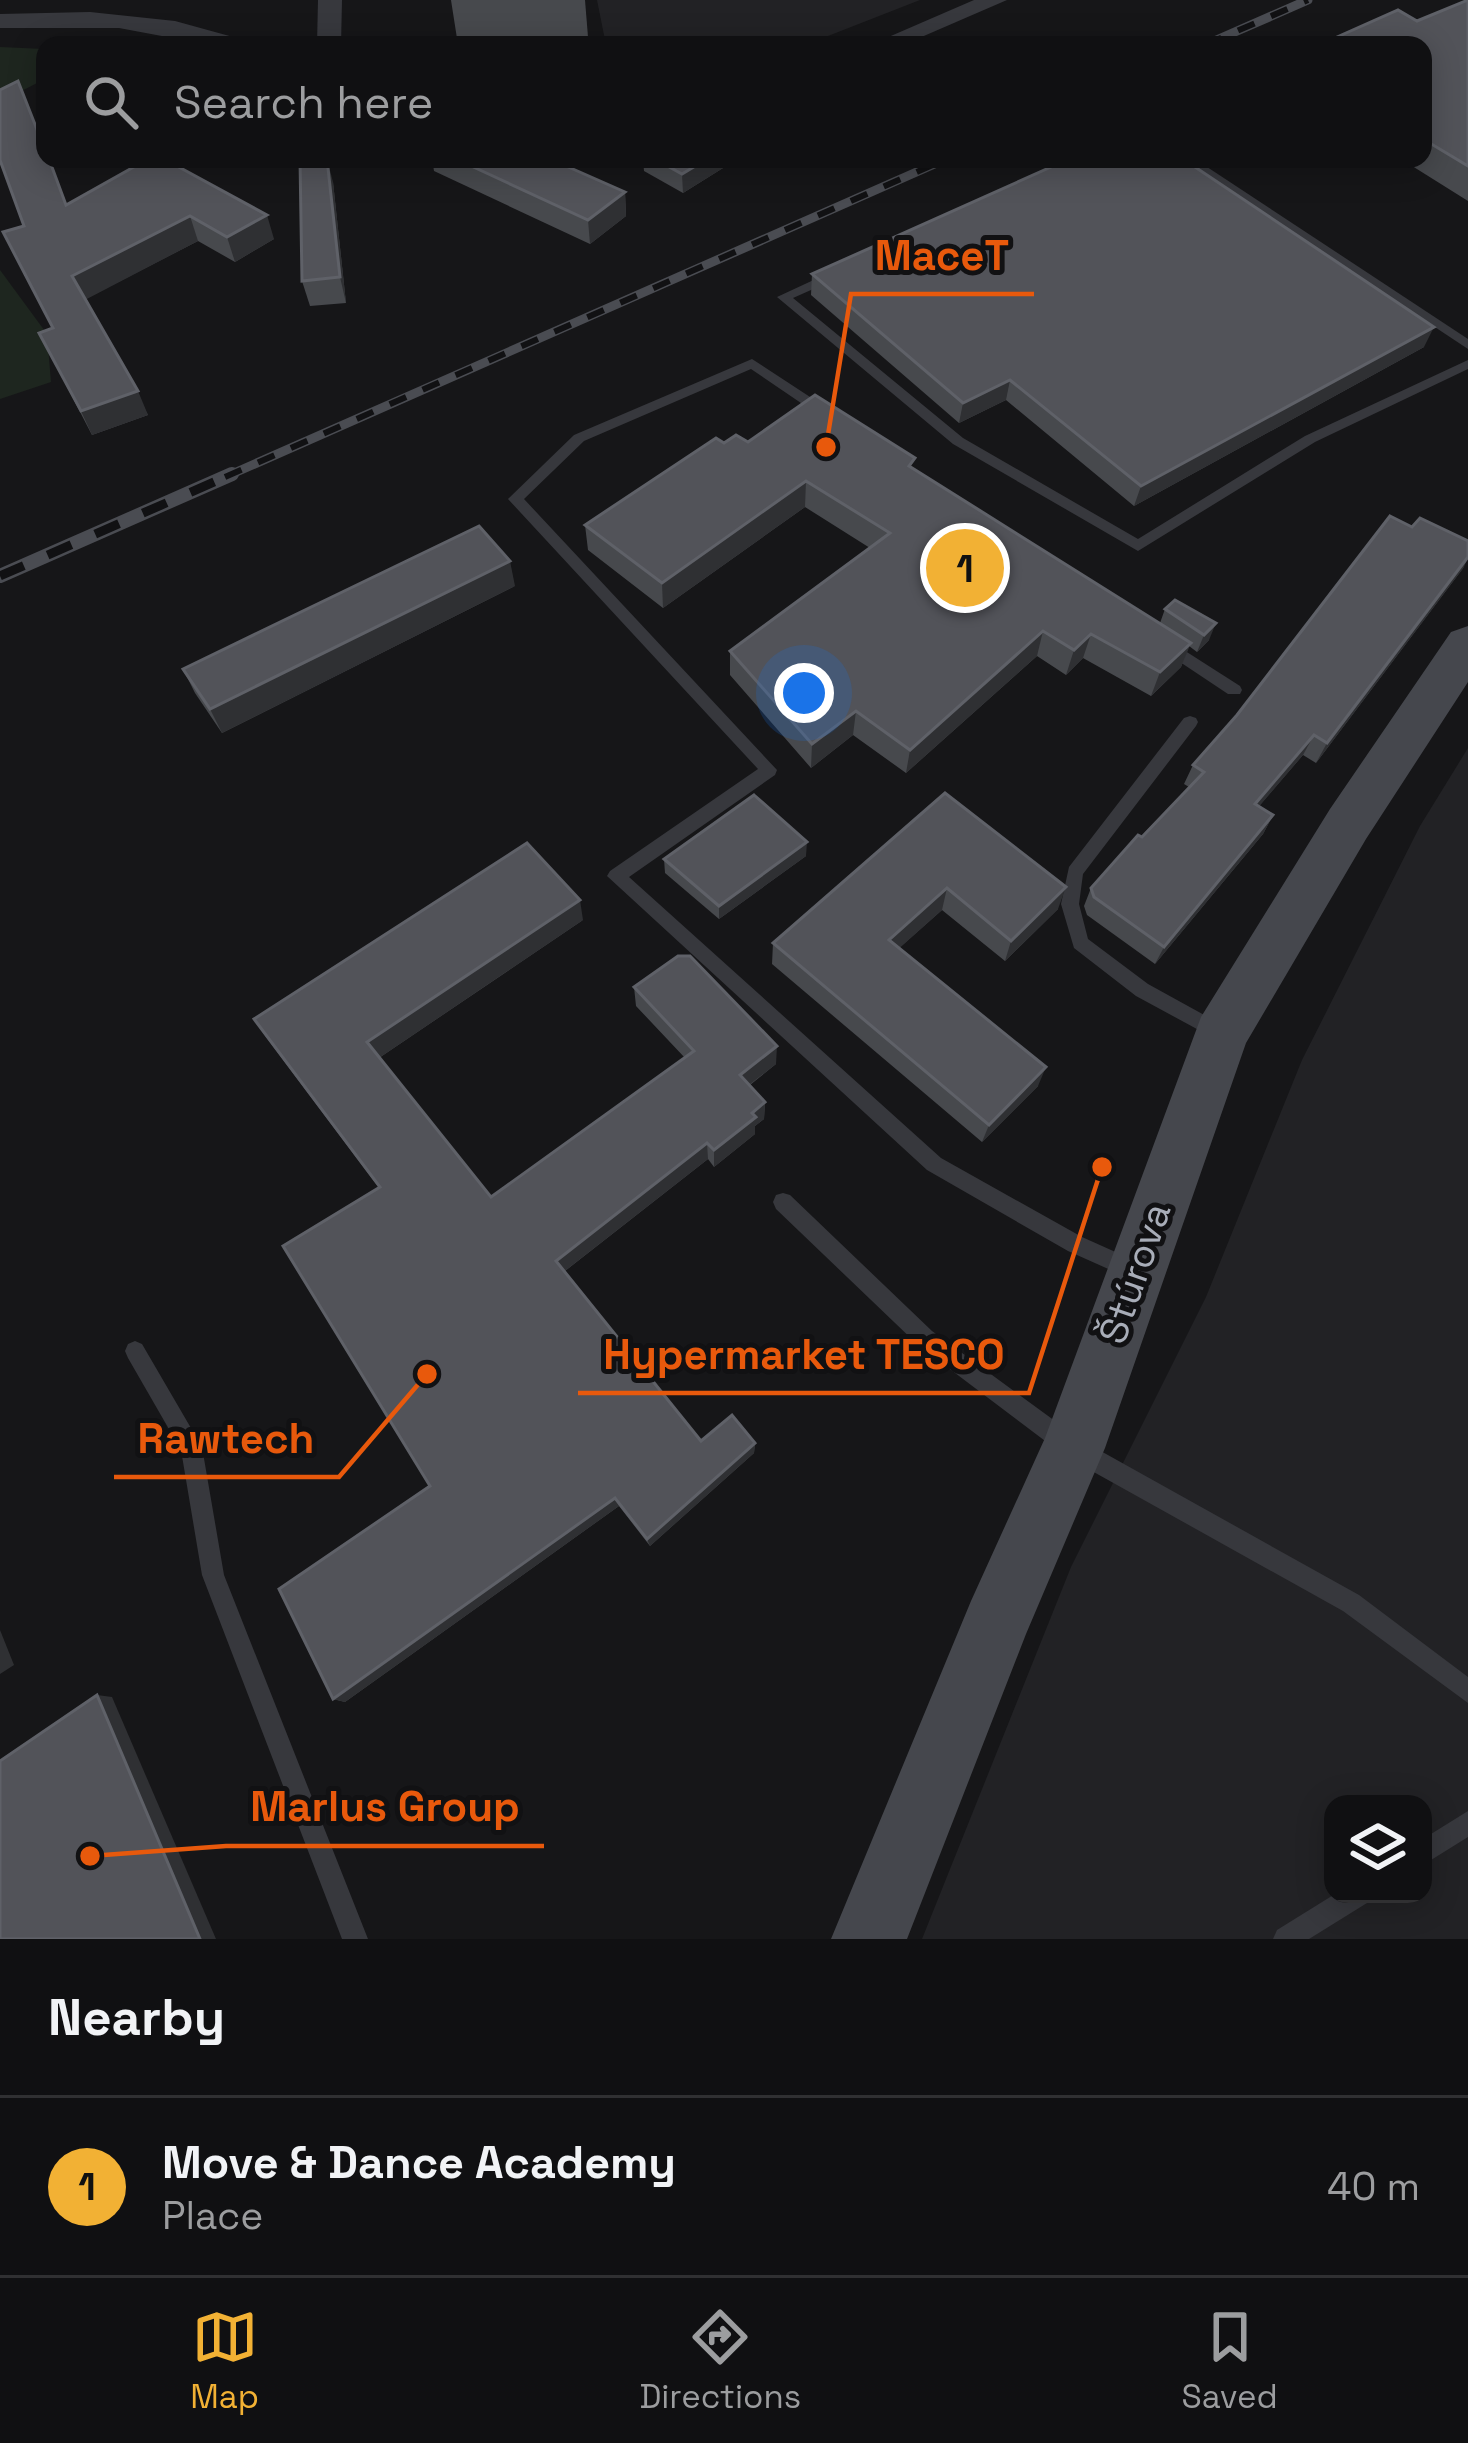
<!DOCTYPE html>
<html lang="en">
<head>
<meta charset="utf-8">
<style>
	body { margin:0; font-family:"Space Grotesk",sans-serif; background:#1e1e20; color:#f1f3f6 }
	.controls { position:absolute; right:36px; bottom:36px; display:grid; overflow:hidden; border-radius:24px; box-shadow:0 6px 30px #0003 }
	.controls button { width:108px; height:108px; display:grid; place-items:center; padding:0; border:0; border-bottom:3px solid #303032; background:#101012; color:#f1f3f6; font:60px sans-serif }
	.you { position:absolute; left:804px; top:693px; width:42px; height:42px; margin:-30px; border:9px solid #fff; border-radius:50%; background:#1a73e8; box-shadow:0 0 0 18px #1a73e833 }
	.badge { display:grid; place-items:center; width:78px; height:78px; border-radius:50%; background:#f2b134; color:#111; font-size:39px; font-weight:700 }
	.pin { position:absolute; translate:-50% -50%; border:6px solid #fff; box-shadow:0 3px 12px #0006 }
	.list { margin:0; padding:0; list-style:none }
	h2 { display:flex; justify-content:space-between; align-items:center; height:156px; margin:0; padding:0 48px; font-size:51px }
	h2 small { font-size:39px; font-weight:400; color:#9c9d9f }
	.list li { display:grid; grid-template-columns:78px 1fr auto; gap:36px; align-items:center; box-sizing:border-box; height:180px; padding:0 48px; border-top:3px solid #303032 }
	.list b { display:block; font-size:45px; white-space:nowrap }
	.list p { margin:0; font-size:39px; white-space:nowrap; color:#9c9d9f }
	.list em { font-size:39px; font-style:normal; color:#9c9d9f }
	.icon { flex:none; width:66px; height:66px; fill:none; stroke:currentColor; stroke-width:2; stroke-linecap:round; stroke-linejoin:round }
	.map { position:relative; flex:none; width:1468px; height:1939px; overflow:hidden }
	.search { position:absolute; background:#101012; box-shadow:0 6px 30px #0003; left:36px; right:36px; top:36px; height:132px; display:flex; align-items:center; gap:30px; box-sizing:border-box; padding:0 42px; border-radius:24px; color:#9c9d9f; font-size:45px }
	.sheet { height:336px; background:#101012 }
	nav { display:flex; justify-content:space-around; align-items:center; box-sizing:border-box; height:168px; border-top:3px solid #303032; background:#101012; font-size:33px; color:#9c9d9f }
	nav a { display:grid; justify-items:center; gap:6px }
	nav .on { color:#f2b134 }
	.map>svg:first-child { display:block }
	.built { fill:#222225; fill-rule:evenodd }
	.green { fill:#1e261f }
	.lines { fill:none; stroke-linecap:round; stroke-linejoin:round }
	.lane { fill:#37383d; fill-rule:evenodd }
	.street { fill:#37383d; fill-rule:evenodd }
	.secondary { fill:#45474d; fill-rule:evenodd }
	.rail-far1-casing { stroke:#4a4c52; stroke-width:9 }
	.rail-casing { stroke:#4a4c52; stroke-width:14 }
	.rail-far1 { stroke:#111113; stroke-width:6; stroke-dasharray:18; stroke-linecap:butt }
	.rail { stroke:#111113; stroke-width:9; stroke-dasharray:26; stroke-linecap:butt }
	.wall { fill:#47494d }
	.shaded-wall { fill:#2f3033 }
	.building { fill:#525359; stroke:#5f6168; stroke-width:3 }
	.labels { text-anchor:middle; stroke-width:10; stroke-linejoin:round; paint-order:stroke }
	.street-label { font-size:39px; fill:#a8adb8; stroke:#111113 }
	.leader { fill:none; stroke:#e8590c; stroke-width:4.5 }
	.callout-dot { fill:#e8590c; stroke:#111113; stroke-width:4.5 }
	.callout-label { font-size:42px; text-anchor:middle; font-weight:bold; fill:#e8590c; stroke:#111113; stroke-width:10; stroke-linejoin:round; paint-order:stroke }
</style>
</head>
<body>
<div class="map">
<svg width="1468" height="1939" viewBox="0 0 1468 1939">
	<rect width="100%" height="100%" fill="#161618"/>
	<g class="built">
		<polygon points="597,0 920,0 805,45 606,45"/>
		<path d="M1468,748V1939H922L1071,1567L1206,1297L1302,1060L1420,826ZM1333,1804H1423V1894H1333Z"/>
	</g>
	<g class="green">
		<polygon points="0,47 45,49 45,79 0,102"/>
		<polygon points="0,270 47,334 51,382 0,399"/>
	</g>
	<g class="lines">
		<g class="lane">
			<polygon points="1181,159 1195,159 1468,339 1468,349"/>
			<polygon points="833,271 838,272 838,278 793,298 963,438 1138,539 1305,436 1468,360 1468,369 1315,442 1138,551 953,444 777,297"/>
			<polygon points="752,359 833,412 833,418 823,418 751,369 584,441 524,499 777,770 775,775 629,877 941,1158 1082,1237 1140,1263 1143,1270 1140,1277 1133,1280 1068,1251 927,1170 607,876 610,871 758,769 508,499 574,435"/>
			<polygon points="1168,640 1240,686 1242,690 1240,694 1228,694 1162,650 1160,646 1162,642"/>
			<polygon points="1190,716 1196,718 1198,722 1196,726 1083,874 1079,904 1088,939 1148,984 1226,1027 1228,1033 1226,1039 1219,1041 1136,996 1074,948 1061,904 1069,867 1184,718"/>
			<polygon points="783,1193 790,1195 932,1331 1081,1440 1359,1595 1468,1677 1468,1703 1343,1611 1065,1456 918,1345 776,1209 773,1202 776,1195"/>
			<polygon points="135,1341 142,1344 202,1447 224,1575 368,1939 342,1939 202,1575 181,1450 128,1358 125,1351 128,1344"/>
			<polygon points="1468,1811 1468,1837 1423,1865 1423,1839"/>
			<polygon points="1335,1894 1370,1894 1367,1903 1309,1939 1273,1939 1277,1930"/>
		</g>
		<g class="street">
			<polygon points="318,0 342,0 341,45 317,45"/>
			<polygon points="974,0 1007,0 903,45 870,45"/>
			<polygon points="90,12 175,21 244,40 247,45 210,45 119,28 0,28 0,14"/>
		</g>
		<polygon class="secondary" points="1468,626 1468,682 1366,839 1246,1043 1105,1448 1026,1634 907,1939 831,1939 971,1601 1045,1438 1201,1017 1330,809 1451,632"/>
		<defs>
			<g id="rail-far1">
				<polyline points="1205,45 1308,0"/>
				<polyline points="225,477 946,159"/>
			</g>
			<polyline id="rail" points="0,576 232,474"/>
		</defs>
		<use href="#rail-far1" class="rail-far1-casing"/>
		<use href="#rail" class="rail-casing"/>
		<use href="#rail-far1" class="rail-far1"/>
		<use href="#rail" class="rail"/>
	</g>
	<g class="wall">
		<polygon points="451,0 585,0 588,37 491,45 458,45"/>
		<polygon points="1468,0 1468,201 1401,159 1423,159 1423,45 1417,21"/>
		<polygon points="148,159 274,239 235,262 198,241 85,299 148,415 92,435 39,333 52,328 3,232 24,226 67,204"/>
		<polygon points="432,159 550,159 625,192 626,216 590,244 434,171"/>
		<polygon points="643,159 731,159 731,163 683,193 644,171"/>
		<polygon points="333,182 346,303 310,306 302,281"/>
		<polygon points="812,274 1424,347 1134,506 1006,400 959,423 811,295"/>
		<polygon points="748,442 913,469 1160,623 1165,609 1175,600 1209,640 1197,652 1189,646 1181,667 1151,696 1083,658 1066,675 1037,656 906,773 853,735 811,768 730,675 730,651 870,548 805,507 663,608 588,550 585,525 724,443"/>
		<polygon points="1464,567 1316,763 1303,755 1259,806 1273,815 1263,834 1155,964 1087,915 1084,906 1091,888 1189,787 1184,784 1193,765"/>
		<polygon points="515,586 222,733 195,693 183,669"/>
		<polygon points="945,793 1058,909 1005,961 942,910 899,948 1038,1086 982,1142 772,964 773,943"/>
		<polygon points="806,856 719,919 665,873 664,859"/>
		<polygon points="583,920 379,1058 491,1197 685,1058 636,1006 634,987 776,1064 750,1085 765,1102 764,1119 755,1126 755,1134 714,1167 708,1159 565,1271 701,1441 755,1443 754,1453 650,1546 619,1506 345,1702 333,1699 430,1486 379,1188 266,1037 254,1019"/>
	</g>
	<g class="shaded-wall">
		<polygon points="327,159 333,182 346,303 340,277"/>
		<polygon points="707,159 731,159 731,163 683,193 682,174"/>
		<polygon points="625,192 626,216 590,244 588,220"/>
		<polygon points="267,215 274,239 235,262 227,237"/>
		<polygon points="190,216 198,241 83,301 72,276"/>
		<polygon points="1434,327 1424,347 1134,506 1141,486"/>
		<polygon points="1010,380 1006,400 959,423 963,403"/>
		<polygon points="138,391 148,415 92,435 81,411"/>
		<polygon points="806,481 805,507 663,608 662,583"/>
		<polygon points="1468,557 1464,567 1316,763 1327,743"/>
		<polygon points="510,561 515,586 222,733 210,709"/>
		<polygon points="1216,623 1209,640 1197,652 1204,635"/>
		<polygon points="1043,631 1037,656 906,773 910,750"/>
		<polygon points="1091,634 1083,658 1066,675 1074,650"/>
		<polygon points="1191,643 1181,667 1151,696 1160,672"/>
		<polygon points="856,711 853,735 811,768 812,744"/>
		<polygon points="1314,735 1303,755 1245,823 1255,804"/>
		<polygon points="1273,815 1263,834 1155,964 1164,947"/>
		<polygon points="807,842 806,856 719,919 719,906"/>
		<polygon points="1066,887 1058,909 1005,961 1011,941"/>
		<polygon points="947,888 942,910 885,961 889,940"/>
		<polygon points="580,900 583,920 376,1060 367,1042"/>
		<polygon points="777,1046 776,1064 740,1092 740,1075"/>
		<polygon points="1046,1067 1038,1086 982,1142 989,1125"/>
		<polygon points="765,1102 764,1119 755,1126 755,1134 714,1167 714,1150"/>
		<polygon points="707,1143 708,1159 561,1274 556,1261"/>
		<polygon points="755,1443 754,1453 650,1546 647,1539"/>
		<polygon points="615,1498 619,1506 345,1702 333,1699"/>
		<polygon points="0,1630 14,1665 0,1674"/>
		<polygon points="97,1695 112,1697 216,1939 200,1939"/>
	</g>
	<g class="building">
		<polygon points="1468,0 1468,166 1423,139 1423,45 1319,45 1398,10 1417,21"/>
		<polygon points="18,81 45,150 45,159 49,159 66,205 148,159 164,159 267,215 227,237 190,216 72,276 138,391 81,411 39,333 53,328 3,232 24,226 0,160 0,90"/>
		<polygon points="300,159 327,159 340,277 302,281"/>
		<polygon points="456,159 550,159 625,192 588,220"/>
		<polygon points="655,159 707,159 682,174"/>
		<polygon points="1069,159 1183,159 1434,327 1141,486 1010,380 963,403 812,274"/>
		<polygon points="815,395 915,458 909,466 1191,643 1160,672 1091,634 1074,650 1043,631 910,750 856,711 812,744 730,651 890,533 806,481 662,583 585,525 716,438 724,443 736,435 748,442"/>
		<polygon points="1390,516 1412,527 1420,518 1468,541 1468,557 1327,743 1314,735 1255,804 1273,815 1164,947 1094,897 1091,888 1138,835 1142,837 1204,772 1193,765 1237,715"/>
		<polygon points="479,526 510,561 210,709 183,669"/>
		<polygon points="1175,600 1216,623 1204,635 1165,609"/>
		<polygon points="945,793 1066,887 1011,941 947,888 889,940 1046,1067 989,1125 773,943"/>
		<polygon points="754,795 807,842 719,906 664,859"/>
		<polygon points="527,843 580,900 367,1042 491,1197 694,1051 634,987 678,956 690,956 777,1046 740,1075 765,1102 752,1113 756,1117 714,1150 707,1143 556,1261 701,1441 732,1415 755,1443 647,1539 615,1498 333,1699 279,1589 430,1486 283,1246 380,1187 254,1019"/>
		<polygon points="97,1695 200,1939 0,1939 0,1761"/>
	</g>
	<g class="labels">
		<g class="street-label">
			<text transform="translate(1134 1273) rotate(-71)" y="14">Štúrova</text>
		</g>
	</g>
	<path class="leader" d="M826 447L851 294H1034M1102 1167L1029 1393H578M427 1374L339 1477H114M90 1856L226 1846H544"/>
	<g class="callout-dot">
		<circle cx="826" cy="447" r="12"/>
		<circle cx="1102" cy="1167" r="12"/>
		<circle cx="427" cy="1374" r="12"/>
		<circle cx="90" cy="1856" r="12"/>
	</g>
	<g class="callout-label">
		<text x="942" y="270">MaceT</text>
		<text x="804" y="1369">Hypermarket TESCO</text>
		<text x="226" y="1453">Rawtech</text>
		<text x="385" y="1821">Marlus Group</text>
	</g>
</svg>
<div class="controls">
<button><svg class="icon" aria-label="layers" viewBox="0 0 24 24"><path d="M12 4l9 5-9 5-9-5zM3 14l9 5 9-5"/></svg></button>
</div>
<div class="you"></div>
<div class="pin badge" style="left:965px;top:568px">1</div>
<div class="search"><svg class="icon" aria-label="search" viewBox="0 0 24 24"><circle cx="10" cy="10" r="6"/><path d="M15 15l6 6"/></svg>Search here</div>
</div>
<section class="sheet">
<h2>Nearby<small></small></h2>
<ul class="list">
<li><span class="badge">1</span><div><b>Move &amp; Dance Academy</b><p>Place</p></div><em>40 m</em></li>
</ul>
</section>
<nav>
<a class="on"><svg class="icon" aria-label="map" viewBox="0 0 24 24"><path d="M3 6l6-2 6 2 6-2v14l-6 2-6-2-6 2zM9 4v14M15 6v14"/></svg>Map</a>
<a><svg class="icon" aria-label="directions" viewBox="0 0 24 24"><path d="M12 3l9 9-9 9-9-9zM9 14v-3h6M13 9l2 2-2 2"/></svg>Directions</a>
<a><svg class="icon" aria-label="saved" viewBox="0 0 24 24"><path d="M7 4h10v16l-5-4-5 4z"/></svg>Saved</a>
</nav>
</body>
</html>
